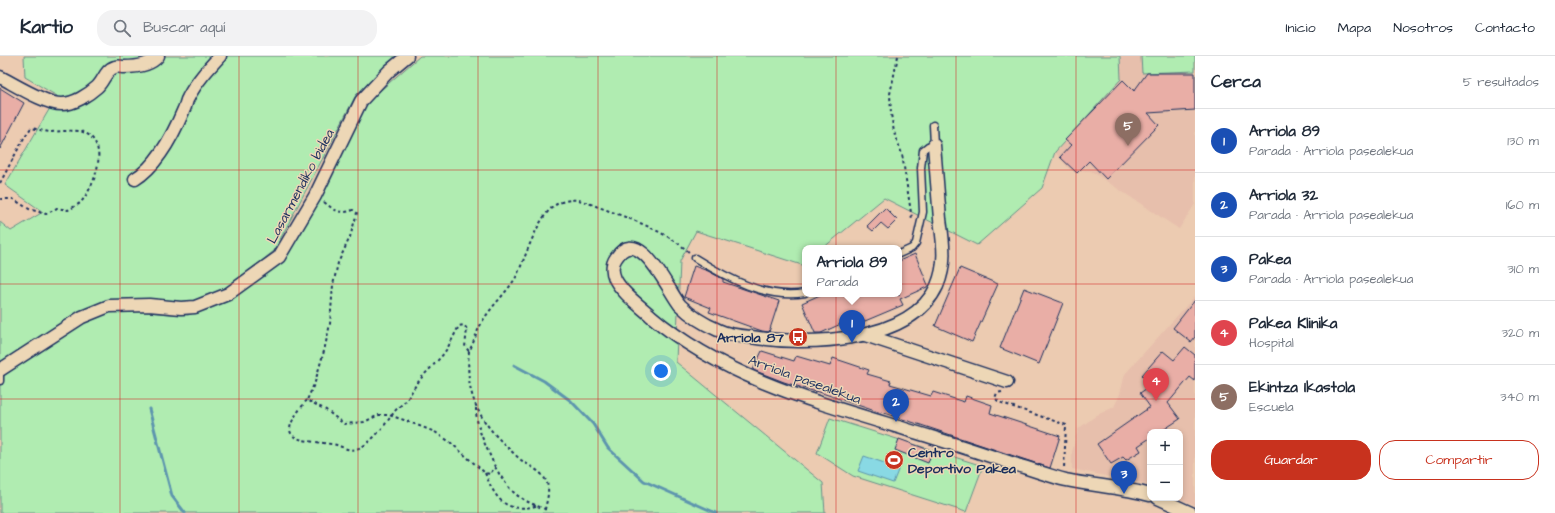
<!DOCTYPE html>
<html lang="es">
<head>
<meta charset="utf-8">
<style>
	body { margin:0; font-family:"Architects Daughter",sans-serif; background:#f2f2f3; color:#1f2937 }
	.controls { position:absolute; right:12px; bottom:12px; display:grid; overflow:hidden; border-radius:8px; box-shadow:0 2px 6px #0003 }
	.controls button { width:36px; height:36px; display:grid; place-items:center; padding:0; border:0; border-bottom:1px solid #e0e1e3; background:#fff; color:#1f2937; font:20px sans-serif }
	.you { position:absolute; left:661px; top:315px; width:14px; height:14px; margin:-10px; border:3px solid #fff; border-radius:50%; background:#1a73e8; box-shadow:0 0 0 6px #1a73e833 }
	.badge { display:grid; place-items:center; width:26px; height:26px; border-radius:50%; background:#c8321e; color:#fff; font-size:13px; font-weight:700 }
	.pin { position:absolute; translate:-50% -33px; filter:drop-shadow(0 1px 2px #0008) }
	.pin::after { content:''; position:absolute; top:21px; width:14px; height:12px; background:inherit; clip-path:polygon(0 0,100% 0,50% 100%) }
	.popup { position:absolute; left:802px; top:189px; width:100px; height:52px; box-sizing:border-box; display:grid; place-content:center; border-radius:8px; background:#fff; filter:drop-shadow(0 1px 3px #0005); font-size:13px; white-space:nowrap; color:#747a83 }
	.popup b { font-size:15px; color:#1f2937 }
	.popup::after { content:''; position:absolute; left:50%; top:100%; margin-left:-8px; border:8px solid transparent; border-top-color:#fff }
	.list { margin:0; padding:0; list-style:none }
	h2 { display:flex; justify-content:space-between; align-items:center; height:52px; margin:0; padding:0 16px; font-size:17px }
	h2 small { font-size:13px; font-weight:400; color:#747a83 }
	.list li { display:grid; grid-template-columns:26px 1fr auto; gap:12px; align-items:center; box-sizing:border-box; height:64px; padding:0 16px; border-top:1px solid #e0e1e3 }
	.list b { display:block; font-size:15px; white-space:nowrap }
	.list p { margin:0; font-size:13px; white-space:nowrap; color:#747a83 }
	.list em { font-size:13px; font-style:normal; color:#747a83 }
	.actions { display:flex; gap:8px; padding:12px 16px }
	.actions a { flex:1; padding:9px 0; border:1px solid #c8321e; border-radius:16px; text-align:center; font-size:14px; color:#c8321e }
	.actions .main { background:#c8321e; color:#fff }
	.icon { flex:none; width:22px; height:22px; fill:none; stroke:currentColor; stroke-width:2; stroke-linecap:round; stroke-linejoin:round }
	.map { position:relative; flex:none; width:1195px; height:457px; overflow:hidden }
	header { display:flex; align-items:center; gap:24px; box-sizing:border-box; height:56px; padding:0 20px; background:#fff; border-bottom:1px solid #e0e1e3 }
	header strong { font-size:19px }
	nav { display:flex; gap:22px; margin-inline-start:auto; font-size:14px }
	.search { width:280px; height:36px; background:#f2f2f3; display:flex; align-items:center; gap:10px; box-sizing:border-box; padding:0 14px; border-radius:16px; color:#747a83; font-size:15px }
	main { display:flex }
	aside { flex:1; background:#fff }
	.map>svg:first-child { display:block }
	.built { fill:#e7bfac }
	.green { fill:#b0ecb1; stroke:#668e88 }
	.water { fill:#89d9e4; stroke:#5d95ae }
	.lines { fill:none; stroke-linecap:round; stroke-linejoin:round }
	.stream { stroke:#5d95ae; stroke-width:3 }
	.building { fill:#e9aea6; stroke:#1b2f5e }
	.lane-casing { stroke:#1b2f5e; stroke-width:9 }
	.street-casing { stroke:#1b2f5e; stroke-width:15 }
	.path { stroke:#1b2f5e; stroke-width:2; stroke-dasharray:3 3; stroke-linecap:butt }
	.lane { stroke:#edd7b6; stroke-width:6 }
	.street { stroke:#edd7b6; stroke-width:12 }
	.grid { fill:none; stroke:#d62828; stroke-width:1; stroke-opacity:0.55 }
	.labels { text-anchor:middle; stroke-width:3; stroke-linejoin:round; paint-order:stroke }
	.street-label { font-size:14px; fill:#1b2f5e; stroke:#edd7b6 }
	.poi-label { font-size:14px; font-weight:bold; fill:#1b2f5e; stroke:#edd7b6; text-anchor:end }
</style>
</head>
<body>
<header>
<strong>Kartio</strong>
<div class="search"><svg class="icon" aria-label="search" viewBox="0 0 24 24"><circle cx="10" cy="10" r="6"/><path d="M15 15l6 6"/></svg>Buscar aquí</div>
<nav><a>Inicio</a><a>Mapa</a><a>Nosotros</a><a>Contacto</a></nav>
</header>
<main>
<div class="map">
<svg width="1195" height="457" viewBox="0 0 1195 457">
	<rect width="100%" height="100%" fill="#eccbb1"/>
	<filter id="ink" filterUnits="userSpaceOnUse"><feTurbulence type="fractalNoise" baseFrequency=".025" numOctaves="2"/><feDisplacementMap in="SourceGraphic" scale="8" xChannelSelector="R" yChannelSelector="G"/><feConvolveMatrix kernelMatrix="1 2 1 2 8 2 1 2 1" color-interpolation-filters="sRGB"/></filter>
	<g filter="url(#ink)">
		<g class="built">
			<polygon points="1120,0 1195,0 1195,148 1179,173 1091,115 1070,114 1055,96 1121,23"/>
			<polygon points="1195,240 1195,449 1179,442 1180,376 1150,376 1150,429 1072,413 1072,396 1078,373 1097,359 1114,351 1120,338 1125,318"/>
		</g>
		<g class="green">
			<polygon points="24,0 398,0 356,39 274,195 222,236 192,246 142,243 105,245 74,261 0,307 0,166 11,175 43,156 5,129 57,40 25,21"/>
			<polygon points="420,0 1120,0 1121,23 1055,96 1042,132 977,189 884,142 823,192 805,192 805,207 802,209 696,175 680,205 676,306 823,427 825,457 0,457 0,318 81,266 114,254 188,259 230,244 286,202 366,47"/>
			<polygon points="1141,0 1195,0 1195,15 1142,17"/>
			<polygon points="830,362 983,410 966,456 853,420 817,397"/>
		</g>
		<polygon class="water" points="864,400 899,412 893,427 858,415"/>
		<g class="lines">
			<g class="stream">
				<polyline points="514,309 544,325 571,345 593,368 608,392 644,425 716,457"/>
				<polyline points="149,353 172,440 185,457"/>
			</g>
		</g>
		<g class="building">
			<polygon points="1147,17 1195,17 1195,54 1148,57 1159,69 1106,123 1089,105 1077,117 1060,101 1071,89 1065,84 1123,24 1134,35"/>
			<polygon points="0,32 24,47 0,93"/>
			<polygon points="885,152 897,164 888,173 881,167 873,175 867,170"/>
			<polygon points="915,198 928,229 927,231 900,243 903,249 846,273 843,267 821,277 815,277 802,247 822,238 898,238 899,240 899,205"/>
			<polygon points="694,210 708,215 723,223 723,226 779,245 769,276 762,275 709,256 711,252 684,241"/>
			<polygon points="960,212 998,228 972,286 935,270"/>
			<polygon points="1024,232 1063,247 1039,308 1000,292"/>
			<polygon points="1195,244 1195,281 1191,286 1173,272"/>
			<polygon points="1185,291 1195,299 1195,325 1190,321 1168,347 1180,363 1160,376 1150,376 1150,382 1138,390 1141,395 1126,404 1123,401 1111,408 1097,388 1150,351 1140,337 1153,328 1142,319 1163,295 1174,304"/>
			<polygon points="762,295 794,305 796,300 830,310 833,302 869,314 867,318 891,325 890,328 931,340 933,336 964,346 966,340 992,349 990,357 1060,380 1050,412 924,370 881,356 881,357 816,335 816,336 784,326 753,314"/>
			<polygon points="899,383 932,395 928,407 895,394"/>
		</g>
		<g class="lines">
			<defs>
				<g id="lane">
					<polyline points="899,198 912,192 916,187 923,156 921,112 923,94 928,90 934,89 933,69"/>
					<path d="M695,202C727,222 767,244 805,237"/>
					<polyline points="0,319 0,325"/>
				</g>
				<g id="street">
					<path d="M0,21C14,28 47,49 62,48C74,48 88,39 97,31C104,25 105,14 115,11C118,10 121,11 124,11C136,11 151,9 158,0"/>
					<path d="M934,89C936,114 938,138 940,163C943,186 947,207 937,230C910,288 805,290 751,281C740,280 728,279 718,274C704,268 690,259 680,249C668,235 639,166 616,202C611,209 612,216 615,223C623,238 639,249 651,260C729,327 835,351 931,381C960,390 988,399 1017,409C1034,414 1050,420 1066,424C1094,430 1123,431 1150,439"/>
					<path d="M135,123C158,109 174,77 184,53C186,49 186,45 188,42C196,26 208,13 220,0"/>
					<polyline points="865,279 1007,326"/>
					<polyline points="0,314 82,261 109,250 149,249 181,252 195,251 228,238 279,201 315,140 361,45 389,15 407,0"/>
					<polyline points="1158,442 1191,457"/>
				</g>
			</defs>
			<use href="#lane" class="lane-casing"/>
			<use href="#street" class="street-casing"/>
			<g class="path">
				<polyline points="898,0 890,38 891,58 894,76 902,98 912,163"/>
				<path d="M0,127L25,80L31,72C37,73 43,75 49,76C58,76 75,73 83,76C111,87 95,130 81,146C78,149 72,152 68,154L57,152L46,158L29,153L13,143H0"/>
				<path d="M324,146C334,154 340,159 353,154L357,157L350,181L338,207L333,229L330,268L324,295L315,326L307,344L326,354L344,368L364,366L379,359H389L404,364L435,376L450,386L485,417L490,418L495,411C511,437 516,442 545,453V457"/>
				<path d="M469,295C464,347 485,372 521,404C529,410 540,414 545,423C551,432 547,444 545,453"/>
				<polyline points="1002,336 997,337 995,342 999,346 1066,369 1064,412"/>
				<path d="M307,344C274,384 293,383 331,388C344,389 348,399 363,390C376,382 386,367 395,355C399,350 405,347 408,342C411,337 413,333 416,329C424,317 436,308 444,297C450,289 454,279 459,270L464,269L467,273L465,291L469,295C474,287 476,277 481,268C490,251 506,238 516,221C526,202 537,159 557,148C563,145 572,143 578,144C587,146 595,150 604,153C633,164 666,175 690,197"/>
				<path d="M476,352C476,374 487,391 495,411"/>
				<path d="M485,417C496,444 505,457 536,450"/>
			</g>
			<use href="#lane" class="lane"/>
			<use href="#street" class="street"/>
		</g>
	</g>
	<path class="grid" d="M120,0V457M239,0V457M358,0V457M478,0V457M598,0V457M717,0V457M836,0V457M956,0V457M1076,0V457M0,114H1195M0,228H1195M0,343H1195"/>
	<defs>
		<symbol id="bus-disc" viewBox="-11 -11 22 22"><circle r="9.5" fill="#c8321e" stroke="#edd7b6"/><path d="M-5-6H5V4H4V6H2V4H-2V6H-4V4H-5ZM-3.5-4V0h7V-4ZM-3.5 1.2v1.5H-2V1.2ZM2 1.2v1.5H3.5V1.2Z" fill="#fff"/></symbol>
		<symbol id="stadium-disc" viewBox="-11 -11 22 22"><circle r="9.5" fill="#c8321e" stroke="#edd7b6"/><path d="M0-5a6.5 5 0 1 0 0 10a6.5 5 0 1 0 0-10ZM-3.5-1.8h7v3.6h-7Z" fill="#fff"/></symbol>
	</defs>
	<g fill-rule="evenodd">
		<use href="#bus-disc" x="787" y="270" width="22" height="22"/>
		<use href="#stadium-disc" x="883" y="393" width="22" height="22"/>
	</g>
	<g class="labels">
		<g class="street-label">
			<text transform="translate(300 130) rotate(-62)" y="5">Lasarmendiko bidea</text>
			<text transform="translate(805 323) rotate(20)" y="5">Arriola pasealekua</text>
		</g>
		<g class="poi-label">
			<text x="784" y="286">Arriola 87</text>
			<text x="908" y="401" text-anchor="start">Centro<tspan x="908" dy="16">Deportivo Pakea</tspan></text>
		</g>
	</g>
</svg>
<div class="controls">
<button>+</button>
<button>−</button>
</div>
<div class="you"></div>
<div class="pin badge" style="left:852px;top:287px;background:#1a4fb4">1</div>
<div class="popup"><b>Arriola 89</b>Parada</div>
<div class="pin badge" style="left:896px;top:366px;background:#1a4fb4">2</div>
<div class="pin badge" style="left:1124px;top:438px;background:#1a4fb4">3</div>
<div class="pin badge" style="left:1156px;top:345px;background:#e0444e">4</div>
<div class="pin badge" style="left:1128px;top:90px;background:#8d6e63">5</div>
</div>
<aside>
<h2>Cerca<small>5 resultados</small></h2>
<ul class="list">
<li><span class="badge" style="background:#1a4fb4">1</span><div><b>Arriola 89</b><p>Parada · Arriola pasealekua</p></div><em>130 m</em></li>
<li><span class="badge" style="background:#1a4fb4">2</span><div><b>Arriola 32</b><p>Parada · Arriola pasealekua</p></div><em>160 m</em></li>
<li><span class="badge" style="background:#1a4fb4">3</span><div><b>Pakea</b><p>Parada · Arriola pasealekua</p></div><em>310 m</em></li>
<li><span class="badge" style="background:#e0444e">4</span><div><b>Pakea Klinika</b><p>Hospital</p></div><em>320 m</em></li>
<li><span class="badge" style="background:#8d6e63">5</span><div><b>Ekintza Ikastola</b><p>Escuela</p></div><em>340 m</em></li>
</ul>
<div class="actions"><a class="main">Guardar</a><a>Compartir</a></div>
</aside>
</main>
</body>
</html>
